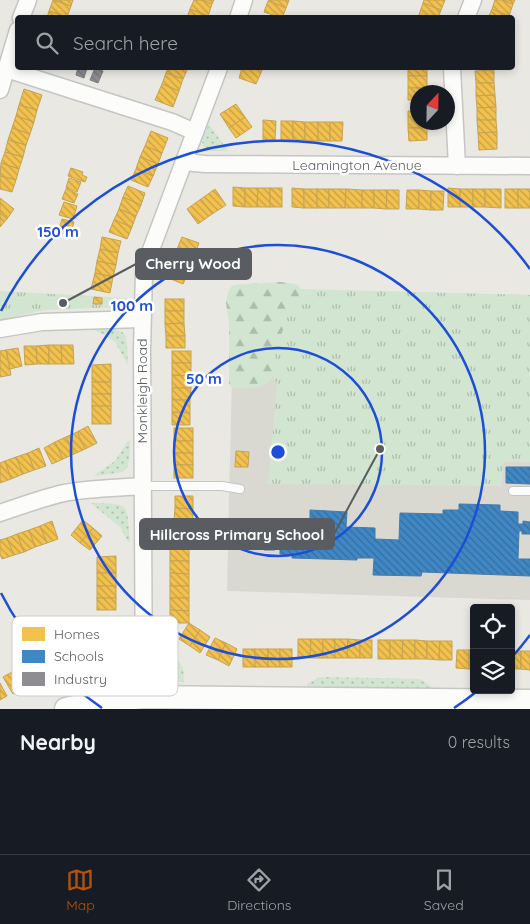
<!DOCTYPE html>
<html lang="en">
<head>
<meta charset="utf-8">
<style>
	body { margin:0; font-family:Quicksand,sans-serif; background:#20242c; color:#f1f3f6 }
	.controls { position:absolute; right:15px; bottom:15px; display:grid; overflow:hidden; border-radius:5px; box-shadow:0 2px 8px #0003 }
	.controls button { width:45px; height:45px; display:grid; place-items:center; padding:0; border:0; border-bottom:1px solid #363941; background:#171b24; color:#f1f3f6; font:25px sans-serif }
	.compass { position:absolute; left:410px; top:85px; width:45px; height:45px; border-radius:50%; background:#171b24; box-shadow:0 2px 8px #0003; rotate:22deg }
	.list { margin:0; padding:0; list-style:none }
	h2 { display:flex; justify-content:space-between; align-items:center; height:65px; margin:0; padding:0 20px; font-size:21px }
	h2 small { font-size:16px; font-weight:400; color:#9ea1a6 }
	.icon { flex:none; width:28px; height:28px; fill:none; stroke:currentColor; stroke-width:2; stroke-linecap:round; stroke-linejoin:round }
	.map { position:relative; flex:none; width:530px; height:709px; overflow:hidden }
	.search { position:absolute; background:#171b24; box-shadow:0 2px 8px #0003; left:15px; right:15px; top:15px; height:55px; display:flex; align-items:center; gap:12px; box-sizing:border-box; padding:0 18px; border-radius:5px; color:#9ea1a6; font-size:19px }
	.sheet { height:145px; background:#171b24 }
	nav { display:flex; justify-content:space-around; align-items:center; box-sizing:border-box; height:70px; border-top:1px solid #363941; background:#171b24; font-size:14px; color:#9ea1a6 }
	nav a { display:grid; justify-items:center; gap:2px }
	nav .on { color:#b45309 }
	.map>svg:first-child { display:block }
	.education { fill:#d9d8d1 }
	.grass { fill:url(#grass-dots) }
	.forest { fill:url(#forest-firs) }
	.park { fill:url(#park-tufts) }
	.homes { fill:url(#homes-back-hatch); stroke:#c4a354 }
	.schools { fill:url(#schools-back-hatch); stroke:#477ba7 }
	.industry { fill:url(#industry-back-hatch); stroke:#7d7e83 }
	.lines { fill:none; stroke-linecap:round; stroke-linejoin:round }
	.lane-casing { stroke:#c5c5c4; stroke-width:10 }
	.street-casing { stroke:#c5c5c4; stroke-width:19 }
	.secondary-casing { stroke:#c6c6c5; stroke-width:25 }
	.lane { stroke:#fcfcfb; stroke-width:8 }
	.street { stroke:#fcfcfb; stroke-width:16 }
	.secondary { stroke:#fcfcfb; stroke-width:22 }
	.ring { fill:none; stroke:#1d4ed8; stroke-width:2.5 }
	.labels { text-anchor:middle; stroke-width:5; stroke-linejoin:round; paint-order:stroke }
	.street-label { font-size:14px; fill:#595c61; stroke:#fff }
	.key { fill:#fff; stroke:#cdced0; stroke-width:1 }
	.key-label { font-size:14px; fill:#595c61 }
	.centre { fill:#1d4ed8; stroke:#fff; stroke-width:2.5 }
	.ring-label { font-size:15px; text-anchor:middle; font-weight:bold; fill:#1d4ed8; stroke:#fff; stroke-width:5; stroke-linejoin:round; paint-order:stroke }
	.leader { fill:none; stroke:#595c61; stroke-width:2 }
	.callout-dot { fill:#595c61; stroke:#fff; stroke-width:2 }
	.callout { fill:#595c61; stroke:#595c61; stroke-width:2 }
	.callout-label { font-size:15px; text-anchor:middle; font-weight:bold; fill:#fff }
</style>
</head>
<body>
<div class="map">
<svg width="530" height="709" viewBox="0 0 530 709">
	<defs>
		<pattern id="grass-dots" width="8" height="8" patternUnits="userSpaceOnUse" patternTransform="scale(1.25)"><rect width="8" height="8" fill="#d1e5d1"/><path d="M2 2h.1M6 6h.1" fill="none" stroke="#adbdad" stroke-width="1.8" stroke-linecap="round"/></pattern>
		<pattern id="forest-firs" width="22" height="20" patternUnits="userSpaceOnUse" patternTransform="scale(1.25)"><rect width="22" height="20" fill="#d1e5d1"/><path d="M5 1l3.5 6h-7zM16 11l3.5 6h-7z" fill="#adbdad"/></pattern>
		<pattern id="park-tufts" width="24" height="20" patternUnits="userSpaceOnUse" patternTransform="scale(1.25)"><rect width="24" height="20" fill="#d1e5d1"/><path d="M3 7l-1-3M5 7V3M7 7l1-3M15 17l-1-3M17 17v-4M19 17l1-3" fill="none" stroke="#adbdad"/></pattern>
		<pattern id="homes-back-hatch" width="6" height="6" patternUnits="userSpaceOnUse" patternTransform="scale(1.25)"><rect width="6" height="6" fill="#f2c14e"/><path d="M-1 5l2 2M0 0l6 6M5-1l2 2" fill="none" stroke="#c7a044"/></pattern>
		<pattern id="schools-back-hatch" width="6" height="6" patternUnits="userSpaceOnUse" patternTransform="scale(1.25)"><rect width="6" height="6" fill="#3f88c5"/><path d="M-1 5l2 2M0 0l6 6M5-1l2 2" fill="none" stroke="#366d9b"/></pattern>
		<pattern id="industry-back-hatch" width="6" height="6" patternUnits="userSpaceOnUse" patternTransform="scale(1.25)"><rect width="6" height="6" fill="#8d8d92"/><path d="M-1 5l2 2M0 0l6 6M5-1l2 2" fill="none" stroke="#76767b"/></pattern>
	</defs>
	<rect width="100%" height="100%" fill="#e9e8e3"/>
	<polygon class="education" points="234,288 530,295 530,600 227,591"/>
	<g class="grass">
		<path d="M209,124L228,151H208C197,143 205,134 209,124Z"/>
		<path d="M92,329C130,330 126,327 128,365L115,342L105,335Z"/>
		<path d="M130,440C129,476 130,471 95,476L96,474L115,461L127,442Z"/>
		<path d="M91,503C132,504 126,502 130,542H128L121,528Z"/>
		<path d="M157,637L161,638L183,667L184,682C174,682 163,684 158,673Z"/>
		<polygon points="320,677 421,679 435,690 307,686 307,684"/>
	</g>
	<path class="forest" d="M280,282L296,284L300,287C299,305 297,298 290,311C286,318 286,326 282,333C281,335 279,337 278,340C273,352 280,367 272,378C263,390 246,389 232,388L229,385V324L226,302L228,292L232,286L235,285Z"/>
	<g class="park">
		<polygon points="299,289 530,295 530,462 503,462 502,486 268,484 277,382 273,381 276,366 275,347 282,333 289,311 299,299"/>
		<polygon points="0,291 127,298 123,307 45,310 0,320"/>
	</g>
	<g class="homes">
		<polygon points="53,0 71,6 67,17 49,11"/>
		<polygon points="55,0 73,0 71,6"/>
		<polygon points="194,0 201,0 212,4 208,16 190,9"/>
		<polygon points="201,0 214,0 212,4"/>
		<polygon points="268,0 289,0 286,8"/>
		<polygon points="424,0 445,0 441,10 423,3"/>
		<polygon points="495,0 502,0 513,4 509,16 492,9"/>
		<polygon points="502,0 515,0 513,4"/>
		<polygon points="268,1 286,8 282,18 264,12"/>
		<polygon points="423,3 441,10 438,18 426,18 419,15"/>
		<polygon points="190,9 208,16 207,18 187,18"/>
		<polygon points="492,9 509,16 509,18 488,18"/>
		<polygon points="49,11 67,17 67,18 47,18"/>
		<polygon points="168,68 188,68 183,79 166,73"/>
		<polygon points="242,68 263,68 256,84 239,78"/>
		<rect x="408" y="68" width="19" height="8"/>
		<polygon points="494,70 494,83 476,83 475,71"/>
		<polygon points="166,73 183,79 179,91 162,84"/>
		<rect x="408" y="76" width="19" height="12"/>
		<polygon points="476,83 494,83 495,95 476,96"/>
		<polygon points="162,84 179,91 173,107 155,100"/>
		<polygon points="408,88 427,88 427,92 418,92 418,100 408,100"/>
		<polygon points="24,89 42,95 37,110 19,105"/>
		<polygon points="495,95 496,107 477,108 476,96"/>
		<polygon points="236,104 245,117 229,128 220,114"/>
		<polygon points="19,105 37,110 34,122 16,116"/>
		<polygon points="496,107 496,120 477,120 477,108"/>
		<polygon points="408,111 418,111 418,122 427,122 427,128 408,128"/>
		<polygon points="16,116 34,122 30,134 12,128"/>
		<polygon points="245,117 252,127 236,138 229,128"/>
		<polygon points="263,120 276,121 275,140 263,140"/>
		<polygon points="477,120 496,120 497,132 478,133"/>
		<rect x="281" y="121" width="12" height="19"/>
		<polygon points="293,121 305,122 305,140 293,140"/>
		<polygon points="305,122 318,122 318,141 305,140"/>
		<rect x="318" y="122" width="12" height="19"/>
		<polygon points="330,122 343,122 342,141 330,141"/>
		<polygon points="12,128 30,134 26,145 8,140"/>
		<polygon points="408,128 427,128 427,140 409,141"/>
		<polygon points="151,131 168,138 162,153 145,146"/>
		<polygon points="497,132 497,149 479,150 478,133"/>
		<polygon points="8,140 26,145 23,157 5,152"/>
		<polygon points="145,146 162,153 158,164 140,157"/>
		<polygon points="5,152 23,157 19,169 1,163"/>
		<polygon points="140,157 158,164 153,176 136,169"/>
		<polygon points="1,163 19,169 16,180 0,176"/>
		<polygon points="71,168 83,172 82,175 87,177 85,182 68,176"/>
		<polygon points="136,169 153,176 148,187 131,180"/>
		<polygon points="0,176 16,180 12,192 0,189"/>
		<polygon points="69,178 81,182 77,192 66,188"/>
		<polygon points="128,186 145,193 141,205 123,197"/>
		<polygon points="233,187 245,188 245,207 233,206"/>
		<polygon points="245,188 258,188 257,207 245,207"/>
		<polygon points="258,188 270,188 270,207 257,207"/>
		<rect x="270" y="188" width="12" height="19"/>
		<polygon points="292,188 304,189 304,208 292,207"/>
		<polygon points="448,188 460,189 460,207 448,207"/>
		<polygon points="66,189 78,194 74,203 62,199"/>
		<polygon points="215,189 226,205 212,214 201,199"/>
		<rect x="304" y="189" width="13" height="19"/>
		<rect x="317" y="189" width="12" height="19"/>
		<polygon points="329,189 346,189 345,208 329,208"/>
		<polygon points="346,189 362,190 362,208 345,208"/>
		<rect x="460" y="189" width="13" height="18"/>
		<rect x="473" y="189" width="12" height="18"/>
		<polygon points="485,189 501,189 501,208 485,207"/>
		<rect x="505" y="189" width="13" height="19"/>
		<rect x="518" y="189" width="12" height="19"/>
		<rect x="362" y="190" width="12" height="18"/>
		<polygon points="374,190 387,190 386,209 374,208"/>
		<polygon points="387,190 399,190 399,209 386,209"/>
		<polygon points="407,190 419,190 419,209 406,209"/>
		<polygon points="419,190 431,191 431,210 419,209"/>
		<polygon points="431,191 444,191 443,210 431,210"/>
		<polygon points="123,197 141,205 136,216 119,209"/>
		<polygon points="0,198 14,209 7,219 0,213"/>
		<polygon points="201,199 212,214 198,224 187,209"/>
		<polygon points="64,202 77,206 73,219 59,215"/>
		<polygon points="119,209 136,216 132,227 114,220"/>
		<polygon points="0,213 7,219 0,227"/>
		<polygon points="62,219 74,222 70,235 58,232"/>
		<polygon points="114,220 132,227 127,239 109,232"/>
		<polygon points="102,237 121,241 118,253 100,249"/>
		<polygon points="182,237 199,243 192,261 175,254"/>
		<polygon points="100,249 118,253 116,265 97,261"/>
		<polygon points="97,261 116,265 113,277 95,273"/>
		<polygon points="170,266 188,273 183,284 166,277"/>
		<polygon points="95,273 113,277 110,293 91,289"/>
		<polygon points="94,297 102,298 102,304 93,304"/>
		<rect x="165" y="299" width="19" height="12"/>
		<polygon points="165,311 184,311 184,323 165,324"/>
		<polygon points="184,323 185,336 166,336 165,324"/>
		<rect x="166" y="336" width="19" height="12"/>
		<polygon points="49,345 49,364 37,364 36,346"/>
		<polygon points="49,345 61,345 62,364 49,364"/>
		<polygon points="61,345 73,345 74,364 62,364"/>
		<polygon points="24,346 36,346 37,364 25,365"/>
		<polygon points="18,348 22,366 10,369 6,350"/>
		<polygon points="6,350 11,375 0,377 0,351"/>
		<rect x="172" y="351" width="19" height="12"/>
		<polygon points="172,363 191,363 191,376 172,375"/>
		<polygon points="111,364 111,382 92,382 92,365"/>
		<polygon points="172,375 191,376 191,388 172,388"/>
		<rect x="92" y="382" width="19" height="12"/>
		<polygon points="172,388 191,388 190,400 172,400"/>
		<rect x="92" y="394" width="19" height="12"/>
		<polygon points="172,400 190,400 190,413 172,412"/>
		<rect x="92" y="406" width="19" height="18"/>
		<polygon points="172,412 190,413 190,425 172,425"/>
		<polygon points="88,426 97,443 85,449 77,432"/>
		<rect x="174" y="428" width="19" height="13"/>
		<polygon points="77,432 85,449 74,454 66,437"/>
		<polygon points="66,437 74,454 63,459 55,442"/>
		<rect x="174" y="441" width="19" height="12"/>
		<polygon points="55,442 63,459 52,464 44,448"/>
		<polygon points="39,448 46,466 34,470 28,453"/>
		<polygon points="236,451 249,452 248,467 235,467"/>
		<polygon points="28,453 34,470 23,474 16,457"/>
		<rect x="174" y="453" width="19" height="12"/>
		<polygon points="16,457 23,474 11,479 5,461"/>
		<polygon points="5,461 11,479 0,483 0,463"/>
		<rect x="174" y="465" width="19" height="13"/>
		<polygon points="175,496 193,496 193,509 175,508"/>
		<polygon points="175,508 193,509 193,521 174,521"/>
		<polygon points="83,520 93,528 80,543 71,535"/>
		<polygon points="52,521 58,539 47,543 40,526"/>
		<polygon points="40,526 47,543 35,547 29,530"/>
		<polygon points="93,528 102,536 90,550 80,543"/>
		<polygon points="29,530 35,547 24,552 17,534"/>
		<polygon points="17,534 24,552 14,555 7,538"/>
		<polygon points="7,538 14,555 2,559 0,554 0,540"/>
		<rect x="170" y="549" width="19" height="12"/>
		<polygon points="116,556 116,573 97,573 97,557"/>
		<polygon points="170,561 189,561 189,574 170,573"/>
		<rect x="97" y="573" width="19" height="13"/>
		<polygon points="170,573 189,574 189,586 170,586"/>
		<rect x="97" y="586" width="19" height="12"/>
		<rect x="170" y="586" width="19" height="12"/>
		<rect x="97" y="598" width="19" height="12"/>
		<polygon points="170,598 189,598 189,611 170,610"/>
		<polygon points="170,610 189,611 189,623 170,623"/>
		<polygon points="189,623 200,630 190,646 179,639"/>
		<polygon points="200,630 210,637 200,653 190,646"/>
		<polygon points="215,638 226,643 218,660 206,655"/>
		<polygon points="298,639 311,639 310,658 298,657"/>
		<polygon points="311,639 323,639 323,658 310,658"/>
		<rect x="323" y="639" width="12" height="19"/>
		<polygon points="335,639 348,639 347,658 335,658"/>
		<polygon points="348,639 360,640 360,658 347,658"/>
		<rect x="360" y="640" width="12" height="18"/>
		<rect x="378" y="640" width="12" height="19"/>
		<polygon points="390,640 403,640 402,659 390,659"/>
		<polygon points="403,640 415,640 415,659 402,659"/>
		<polygon points="415,640 427,641 427,659 415,659"/>
		<polygon points="427,641 440,641 439,660 427,659"/>
		<polygon points="440,641 452,641 452,660 439,660"/>
		<polygon points="226,643 237,649 229,666 218,660"/>
		<rect x="243" y="649" width="12" height="18"/>
		<rect x="255" y="649" width="13" height="18"/>
		<rect x="268" y="649" width="12" height="18"/>
		<rect x="280" y="649" width="12" height="18"/>
		<polygon points="457,650 469,650 469,669 456,668"/>
		<rect x="469" y="650" width="5" height="19"/>
		<rect x="511" y="651" width="10" height="18"/>
		<polygon points="521,651 530,651 530,670 521,669"/>
		<polygon points="14,671 23,688 13,694 3,677"/>
		<polygon points="0,683 7,696 0,700"/>
	</g>
	<g class="schools">
		<polygon points="506,467 530,467 530,484 506,483"/>
		<polygon points="459,504 500,505 500,511 518,512 518,524 523,524 523,521 530,522 530,534 522,534 522,531 519,531 518,559 530,559 530,576 422,572 421,576 373,575 374,558 357,558 357,560 292,558 292,555 280,554 280,542 275,542 275,550 264,550 265,531 276,532 276,536 280,536 280,526 310,527 310,510 347,512 346,527 375,528 375,539 399,540 400,513 443,514 443,510 459,510"/>
	</g>
	<g class="industry">
		<polygon points="78,68 87,68 84,78 76,75"/>
		<polygon points="95,68 103,71 98,83 90,80"/>
	</g>
	<g class="lines">
		<defs>
			<g id="lane">
				<polyline points="142,486 222,486 240,489"/>
				<polyline points="513,491 530,491"/>
			</g>
			<g id="street">
				<polyline points="21,18 28,0"/>
				<polyline points="238,18 244,0"/>
				<polyline points="466,18 473,0"/>
				<polyline points="452,68 457,166"/>
				<polyline points="6,69 172,122 195,132"/>
				<polyline points="0,90 18,30"/>
				<polyline points="184,162 205,164 530,166"/>
				<polyline points="0,329 42,322 142,319"/>
				<path d="M0,513C21,506 42,498 64,493C89,488 116,488 142,486"/>
				<polyline points="144,697 142,350 144,272 146,263 219,68"/>
			</g>
			<polyline id="secondary" points="66,709 103,701 144,697 530,701"/>
		</defs>
		<use href="#lane" class="lane-casing"/>
		<use href="#street" class="street-casing"/>
		<use href="#secondary" class="secondary-casing"/>
		<use href="#lane" class="lane"/>
		<use href="#street" class="street"/>
		<use href="#secondary" class="secondary"/>
	</g>
	<g class="ring">
		<circle cx="278" cy="452" r="104"/>
		<circle cx="278" cy="452" r="207"/>
		<path d="M530 635A311 311 0 0 1 513 656M476 692A311 311 0 0 1 454 708M102 708A311 311 0 0 1 1 593M1 311A311 311 0 0 1 530 269"/>
	</g>
	<g class="labels">
		<g class="street-label">
			<text x="357" y="170">Leamington Avenue</text>
			<text transform="translate(142 391) rotate(-90)" y="5">Monkleigh Road</text>
		</g>
	</g>
	<rect x="12" y="616" width="166" height="80" rx="8" class="key"/>
	<rect x="22" y="627" width="23" height="14" fill="#f2c14e"/>
	<rect x="22" y="650" width="23" height="13" fill="#3f88c5"/>
	<rect x="22" y="672" width="23" height="14" fill="#8d8d92"/>
	<g class="key-label">
		<text x="54" y="639">Homes</text>
		<text x="54" y="661">Schools</text>
		<text x="54" y="684">Industry</text>
	</g>
	<circle cx="278" cy="452" r="8" class="centre"/>
	<g class="ring-label">
		<text x="58" y="237">150 m</text>
		<text x="132" y="311">100 m</text>
		<text x="204" y="384">50 m</text>
	</g>
	<path class="leader" d="M63 303L136 264M380 449L334 534"/>
	<g class="callout-dot">
		<circle cx="63" cy="303" r="5"/>
		<circle cx="380" cy="449" r="5"/>
	</g>
	<g class="callout">
		<rect x="136" y="249" width="115" height="30" rx="5"/>
		<rect x="140" y="519" width="194" height="30" rx="5"/>
	</g>
	<g class="callout-label">
		<text x="193" y="269">Cherry Wood</text>
		<text x="237" y="540">Hillcross Primary School</text>
	</g>
</svg>
<div class="controls">
<button><svg class="icon" aria-label="locate" viewBox="0 0 24 24"><circle cx="12" cy="12" r="6"/><path d="M12 2v4M12 18v4M2 12h4M18 12h4"/></svg></button>
<button><svg class="icon" aria-label="layers" viewBox="0 0 24 24"><path d="M12 4l9 5-9 5-9-5zM3 14l9 5 9-5"/></svg></button>
</div>
<svg class="compass" viewBox="-18 -18 36 36"><path d="M0-13l5 13h-10z" fill="#e53935"/><path d="M0 13l5-13h-10z" fill="#9ea1a6"/></svg>
<div class="search"><svg class="icon" aria-label="search" viewBox="0 0 24 24"><circle cx="10" cy="10" r="6"/><path d="M15 15l6 6"/></svg>Search here</div>
</div>
<section class="sheet">
<h2>Nearby<small>0 results</small></h2>
<ul class="list">
</ul>
</section>
<nav>
<a class="on"><svg class="icon" aria-label="map" viewBox="0 0 24 24"><path d="M3 6l6-2 6 2 6-2v14l-6 2-6-2-6 2zM9 4v14M15 6v14"/></svg>Map</a>
<a><svg class="icon" aria-label="directions" viewBox="0 0 24 24"><path d="M12 3l9 9-9 9-9-9zM9 14v-3h6M13 9l2 2-2 2"/></svg>Directions</a>
<a><svg class="icon" aria-label="saved" viewBox="0 0 24 24"><path d="M7 4h10v16l-5-4-5 4z"/></svg>Saved</a>
</nav>
</body>
</html>
